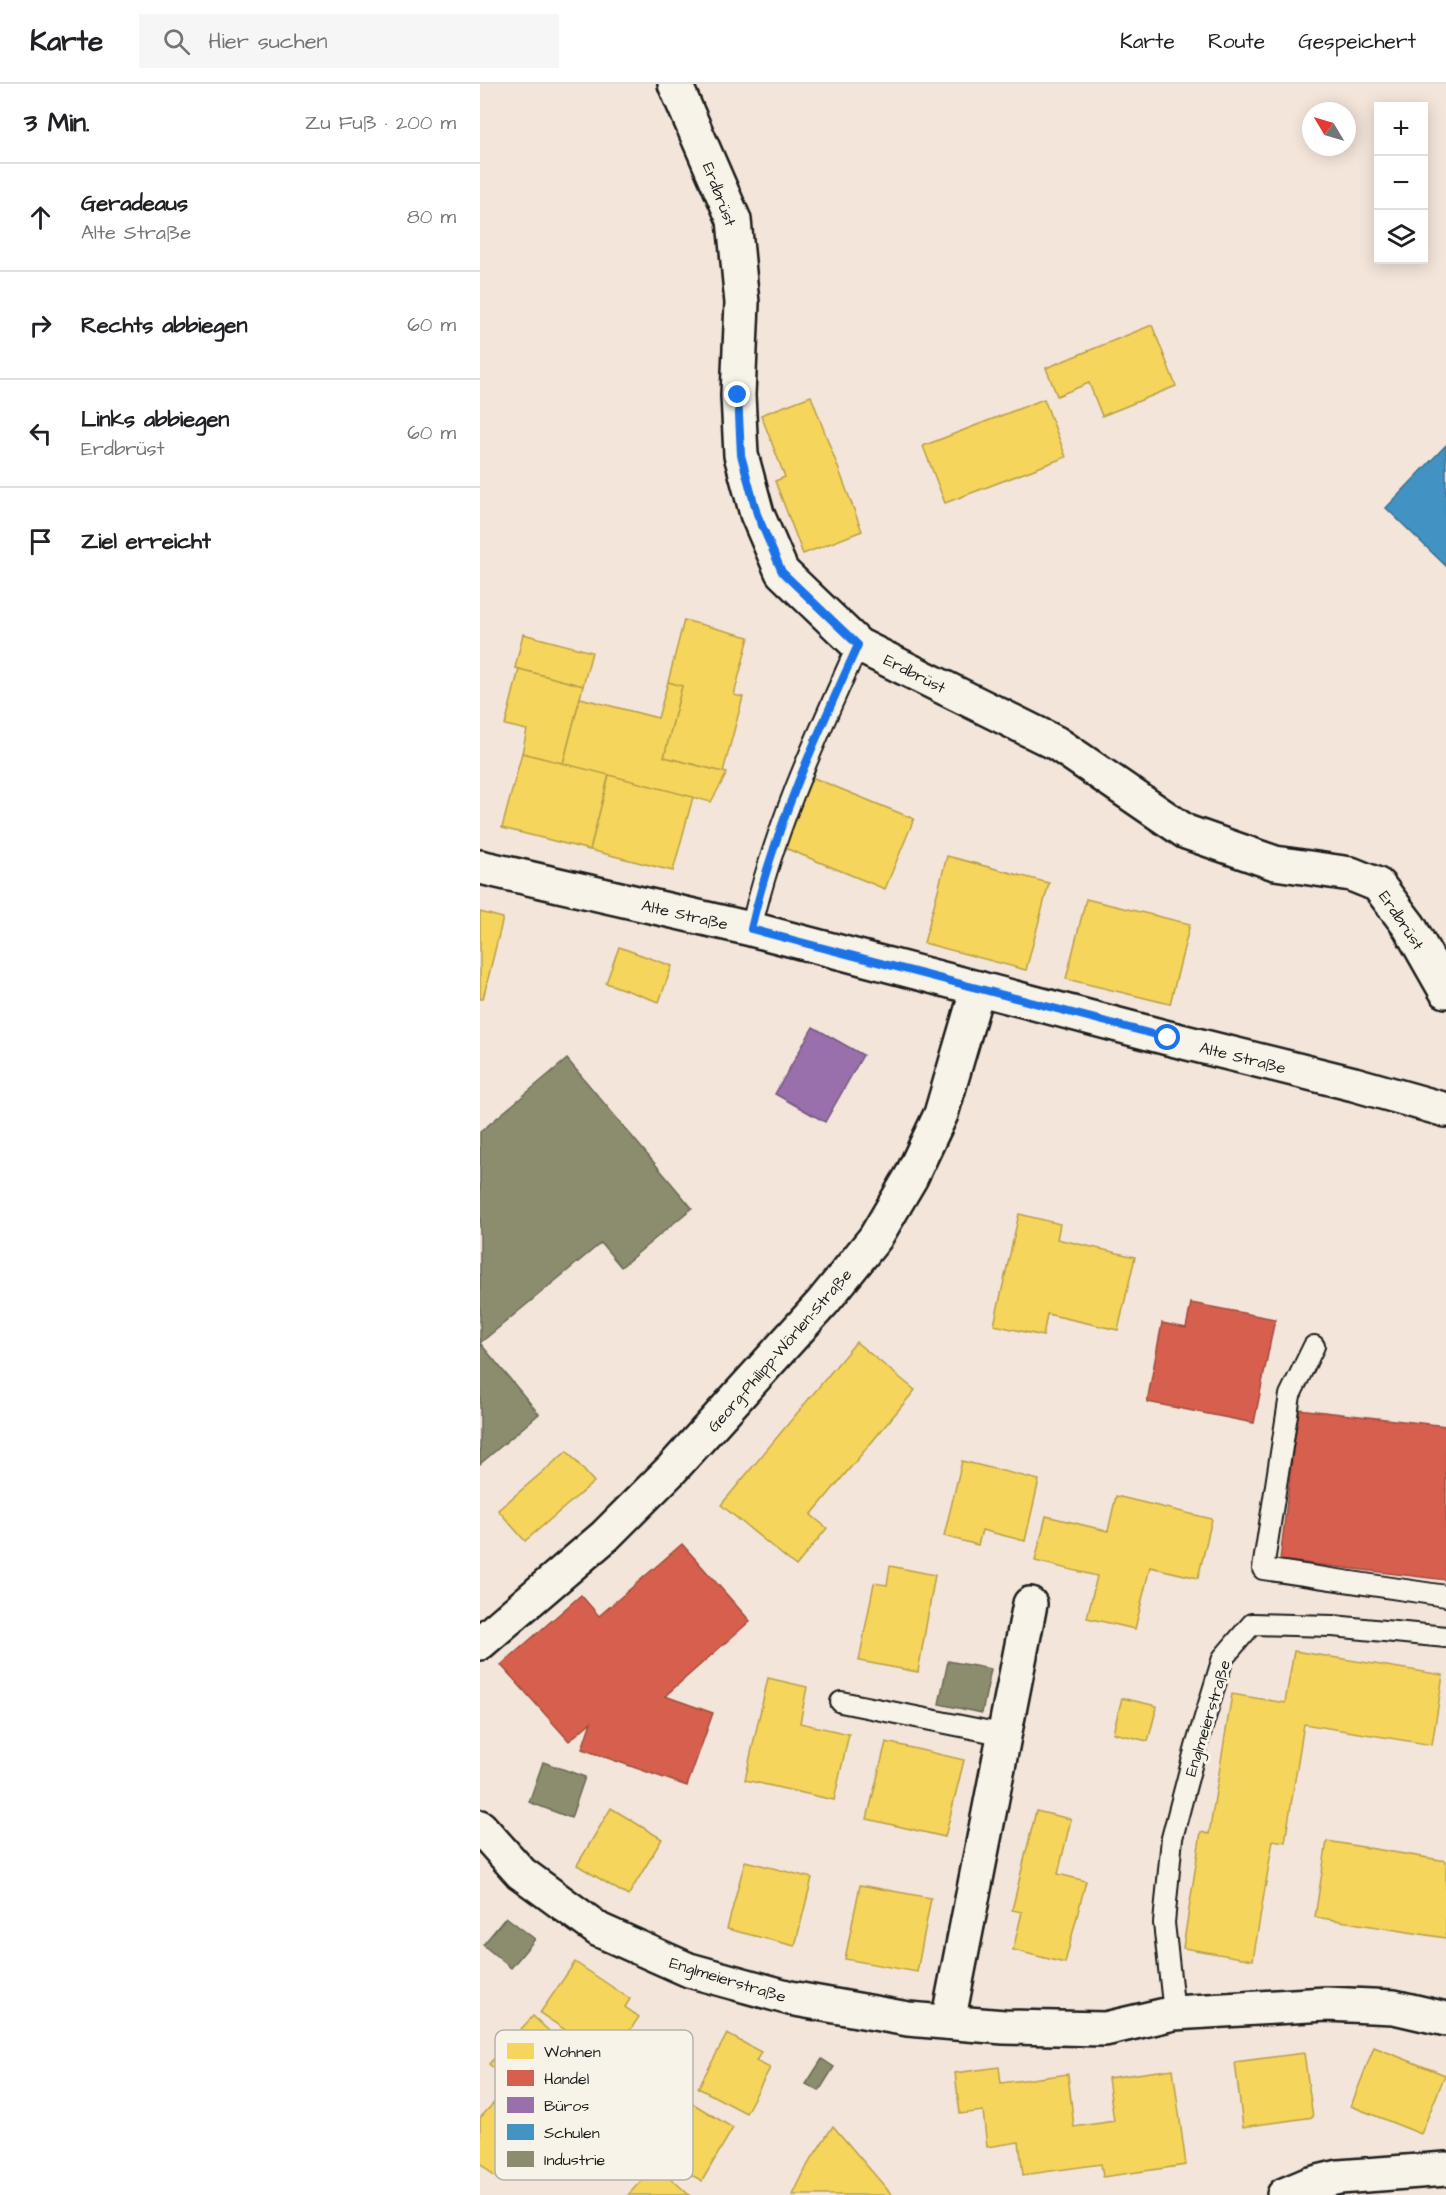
<!DOCTYPE html>
<html lang="de">
<head>
<meta charset="utf-8">
<style>
	body { margin:0; font-family:"Architects Daughter",sans-serif; background:#f6f6f6; color:#202124 }
	.controls { position:absolute; right:18px; top:18px; display:grid; overflow:hidden; border-radius:0px; box-shadow:0 3px 15px #0003 }
	.controls button { width:54px; height:54px; display:grid; place-items:center; padding:0; border:0; border-bottom:2px solid #e0e0e0; background:#fff; color:#202124; font:30px sans-serif }
	.compass { position:absolute; left:822px; top:18px; width:54px; height:54px; border-radius:50%; background:#fff; box-shadow:0 3px 15px #0003; rotate:308deg }
	.stop { position:absolute; width:18px; height:18px; margin:-14px; border:4px solid #1a73e8; border-radius:50%; background:#fff }
	.stop.end { background:#1a73e8; border-color:#fff; box-shadow:0 2px 6px #0008 }
	.list { margin:0; padding:0; list-style:none }
	h2 { display:flex; justify-content:space-between; align-items:center; height:78px; margin:0; padding:0 24px; font-size:26px }
	h2 small { font-size:20px; font-weight:400; color:#757577 }
	.list li { display:grid; grid-template-columns:39px 1fr auto; gap:18px; align-items:center; box-sizing:border-box; height:108px; padding:0 24px; border-top:2px solid #e0e0e0 }
	.list b { display:block; font-size:22px; white-space:nowrap }
	.list p { margin:0; font-size:20px; white-space:nowrap; color:#757577 }
	.list em { font-size:20px; font-style:normal; color:#757577 }
	.icon { flex:none; width:33px; height:33px; fill:none; stroke:currentColor; stroke-width:2; stroke-linecap:round; stroke-linejoin:round }
	.map { position:relative; flex:none; width:966px; height:2111px; overflow:hidden }
	header { display:flex; align-items:center; gap:36px; box-sizing:border-box; height:84px; padding:0 30px; background:#fff; border-bottom:2px solid #e0e0e0 }
	header strong { font-size:28px }
	nav { display:flex; gap:33px; margin-inline-start:auto; font-size:21px }
	.search { width:420px; height:54px; background:#f6f6f6; display:flex; align-items:center; gap:15px; box-sizing:border-box; padding:0 21px; border-radius:0px; color:#757577; font-size:22px }
	main { display:flex }
	aside { flex:1; background:#fff }
	.map>svg:first-child { display:block }
	.homes { fill:#f6d55c; stroke:#b59e49; stroke-width:1.5 }
	.shops { fill:#d6604d; stroke:#9e4c3e; stroke-width:1.5 }
	.offices { fill:#9970ab; stroke:#745780; stroke-width:1.5 }
	.schools { fill:#4393c3; stroke:#376f91; stroke-width:1.5 }
	.industry { fill:#8c8c6e; stroke:#6a6a55; stroke-width:1.5 }
	.lines { fill:none; stroke-linecap:round; stroke-linejoin:round }
	.service-casing { stroke:#1c1c1c; stroke-width:24 }
	.minor-casing { stroke:#1c1c1c; stroke-width:38 }
	.tertiary-casing { stroke:#1c1c1c; stroke-width:38 }
	.service { stroke:#f7f3e8; stroke-width:20 }
	.minor { stroke:#f7f3e8; stroke-width:33 }
	.tertiary { stroke:#f7f3e8; stroke-width:33 }
	.route { stroke:#1a73e8; stroke-width:8 }
	.labels { text-anchor:middle; stroke-width:6; stroke-linejoin:round; paint-order:stroke }
	.street-label { font-size:16px; fill:#1c1c1c; stroke:#f7f3e8 }
	.key { fill:#f7f3e8; stroke:#b5b2ab; stroke-width:1.5 }
	.key-label { font-size:16px; fill:#1c1c1c }
</style>
</head>
<body>
<header>
<strong>Karte</strong>
<div class="search"><svg class="icon" aria-label="search" viewBox="0 0 24 24"><circle cx="10" cy="10" r="6"/><path d="M15 15l6 6"/></svg>Hier suchen</div>
<nav><a>Karte</a><a>Route</a><a>Gespeichert</a></nav>
</header>
<main>
<aside>
<h2>3 Min.<small>Zu Fuß · 200 m</small></h2>
<ul class="list">
<li><svg class="icon" aria-label="ahead" viewBox="0 0 24 24"><path d="M12 20V5M6 11l6-6 6 6"/></svg><div><b>Geradeaus</b><p>Alte Straße</p></div><em>80 m</em></li>
<li><svg class="icon" aria-label="right" viewBox="0 0 24 24"><path d="M7 20v-9h11M14 6l5 5-5 5"/></svg><div><b>Rechts abbiegen</b></div><em>60 m</em></li>
<li><svg class="icon" aria-label="left" viewBox="0 0 24 24"><path d="M17 20v-9H6M10 6l-5 5 5 5"/></svg><div><b>Links abbiegen</b><p>Erdbrüst</p></div><em>60 m</em></li>
<li><svg class="icon" aria-label="arrive" viewBox="0 0 24 24"><path d="M6 21V4h12l-3 4 3 4H6"/></svg><div><b>Ziel erreicht</b></div></li>
</ul>
</aside>
<div class="map">
<svg width="966" height="2111" viewBox="0 0 966 2111">
	<rect width="100%" height="100%" fill="#f4e5da"/>
	<filter id="ink" filterUnits="userSpaceOnUse"><feTurbulence type="fractalNoise" baseFrequency=".0167" numOctaves="2"/><feDisplacementMap in="SourceGraphic" scale="12" xChannelSelector="R" yChannelSelector="G"/><feConvolveMatrix kernelMatrix="1 2 1 2 8 2 1 2 1" color-interpolation-filters="sRGB"/></filter>
	<g filter="url(#ink)">
		<g class="homes">
			<polygon points="672,241 696,302 622,332 609,299 577,312 566,284"/>
			<polygon points="331,312 382,447 323,470 295,397 305,393 281,331"/>
			<polygon points="564,315 586,373 465,419 443,362"/>
			<polygon points="204,536 269,553 254,611 263,613 243,688 184,673 202,602 188,598"/>
			<polygon points="43,550 112,568 103,602 35,584"/>
			<polygon points="39,585 103,602 83,680 42,669 47,646 25,641"/>
			<polygon points="188,598 202,602 184,673 247,689 231,718 83,680 100,614 178,634"/>
			<polygon points="42,669 129,691 110,766 22,744"/>
			<polygon points="129,691 213,713 193,787 110,766"/>
			<polygon points="329,692 434,735 405,805 300,762"/>
			<polygon points="467,772 569,799 546,886 444,859"/>
			<polygon points="606,815 710,840 690,920 586,895"/>
			<polygon points="0,828 23,834 3,915 0,915"/>
			<polygon points="139,863 192,882 179,918 126,899"/>
			<polygon points="539,1130 580,1140 577,1155 655,1173 638,1246 567,1230 563,1252 514,1241"/>
			<polygon points="376,1258 435,1306 331,1431 347,1444 316,1482 241,1421"/>
			<polygon points="87,1367 114,1398 45,1457 18,1426"/>
			<polygon points="482,1377 559,1396 545,1457 502,1446 498,1461 464,1452"/>
			<polygon points="636,1412 732,1435 718,1494 670,1483 655,1545 607,1534 617,1492 555,1477 566,1432 628,1447"/>
			<polygon points="410,1482 455,1491 438,1588 379,1577 394,1499 407,1501"/>
			<polygon points="814,1567 963,1591 952,1661 824,1640 805,1758 793,1756 773,1876 703,1864 721,1748 729,1750 752,1610 805,1619"/>
			<polygon points="288,1594 327,1603 320,1639 369,1650 354,1716 265,1696"/>
			<polygon points="642,1614 677,1622 668,1657 633,1649"/>
			<polygon points="406,1658 484,1676 465,1753 387,1735"/>
			<polygon points="131,1724 182,1755 148,1812 97,1781"/>
			<polygon points="556,1727 591,1735 578,1790 606,1797 585,1879 533,1866 542,1828 532,1826"/>
			<polygon points="847,1757 966,1777 966,1854 835,1833"/>
			<polygon points="265,1777 332,1794 315,1862 247,1845"/>
			<polygon points="380,1801 451,1814 437,1888 365,1875"/>
			<polygon points="95,1878 150,1915 145,1923 159,1933 130,1976 60,1929"/>
			<polygon points="53,1932 116,1991 72,2038 9,1980"/>
			<polygon points="247,1950 281,1968 276,1977 290,1984 266,2029 218,2004"/>
			<polygon points="894,1963 965,1991 941,2050 871,2022"/>
			<polygon points="824,1969 833,2033 763,2043 755,1978"/>
			<polygon points="519,1983 521,1999 588,1990 594,2043 634,2037 628,1994 693,1985 706,2081 623,2093 621,2080 543,2091 539,2058 507,2063 503,2027 480,2030 475,1989"/>
			<polygon points="22,2010 55,2040 44,2052 51,2059 17,2095 0,2079 0,2034"/>
			<polygon points="212,2019 253,2044 222,2097 181,2073"/>
			<polygon points="353,2042 412,2111 313,2111 328,2080"/>
			<polygon points="171,2086 177,2092 182,2086 209,2111 148,2111"/>
		</g>
		<g class="shops">
			<polygon points="711,1219 795,1235 774,1339 667,1318 682,1239 706,1244"/>
			<polygon points="818,1325 966,1342 966,1496 800,1476"/>
			<polygon points="202,1460 270,1537 185,1612 233,1629 207,1702 102,1665 111,1638 89,1657 21,1581 101,1511 119,1532"/>
		</g>
		<polygon class="offices" points="333,943 383,971 345,1038 295,1010"/>
		<polygon class="schools" points="966,361 966,482 906,424"/>
		<g class="industry">
			<polygon points="87,975 212,1124 141,1183 121,1159 0,1259 59,1330 0,1380 0,1048"/>
			<polygon points="468,1577 511,1585 502,1629 459,1620"/>
			<polygon points="63,1678 105,1693 91,1734 49,1718"/>
			<polygon points="26,1833 55,1855 31,1884 3,1861"/>
			<polygon points="342,1975 354,1983 339,2007 326,2000"/>
		</g>
		<g class="lines">
			<defs>
				<g id="service">
					<path d="M271,845C294,745 336,654 378,561"/>
					<polyline points="834,1262 810,1311 783,1485 966,1512"/>
					<polyline points="361,1618 526,1651"/>
					<polyline points="694,1929 684,1839 692,1754 716,1663 743,1574 772,1540 853,1542 966,1553"/>
				</g>
				<g id="minor">
					<polyline points="195,0 254,136 262,219 258,311 261,371 277,430 302,488 378,561 576,659 706,748 795,779 871,790 898,801 929,842 966,907"/>
					<polyline points="0,1559 125,1452 191,1386 343,1218 395,1154 431,1093 461,1030 498,904"/>
					<polyline points="0,1743 41,1789 119,1846 209,1886 310,1914 428,1935 524,1943 625,1945 694,1929 846,1920 914,1923 966,1935"/>
					<polyline points="468,1938 550,1520"/>
					<polyline points="804,2111 830,2100 859,2093 966,2085"/>
				</g>
				<polyline id="tertiary" points="0,783 271,845 688,954 874,1000 966,1026"/>
			</defs>
			<use href="#service" class="service-casing"/>
			<use href="#minor" class="minor-casing"/>
			<use href="#tertiary" class="tertiary-casing"/>
			<use href="#service" class="service"/>
			<use href="#minor" class="minor"/>
			<use href="#tertiary" class="tertiary"/>
		</g>
	</g>
	<g class="lines" filter="url(#ink)">
		<path class="route" d="M258,311L261,371L277,430L302,488L378,561C336,653 294,745 271,845L688,954"/>
	</g>
	<g class="labels">
		<g class="street-label">
			<text transform="translate(240 110) rotate(69)" y="6">Erdbrüst</text>
			<text transform="translate(435 589) rotate(27)" y="6">Erdbrüst</text>
			<text transform="translate(205 830) rotate(13)" y="6">Alte Straße</text>
			<text transform="translate(922 836) rotate(56)" y="6">Erdbrüst</text>
			<text transform="translate(763 973) rotate(14)" y="6">Alte Straße</text>
			<text transform="translate(299 1266) rotate(-49)" y="6">Georg-Philipp-Wörlen-Straße</text>
			<text transform="translate(727 1634) rotate(-73)" y="6">Englmeierstraße</text>
			<text transform="translate(248 1895) rotate(17)" y="6">Englmeierstraße</text>
		</g>
	</g>
	<rect x="15" y="1946" width="198" height="150" rx="9" class="key"/>
	<rect x="27" y="1959" width="27" height="16" fill="#f6d55c"/>
	<rect x="27" y="1986" width="27" height="16" fill="#d6604d"/>
	<rect x="27" y="2013" width="27" height="16" fill="#9970ab"/>
	<rect x="27" y="2040" width="27" height="16" fill="#4393c3"/>
	<rect x="27" y="2067" width="27" height="16" fill="#8c8c6e"/>
	<g class="key-label">
		<text x="64" y="1973">Wohnen</text>
		<text x="64" y="2000">Handel</text>
		<text x="64" y="2027">Büros</text>
		<text x="64" y="2054">Schulen</text>
		<text x="64" y="2081">Industrie</text>
	</g>
</svg>
<div class="controls">
<button>+</button>
<button>−</button>
<button><svg class="icon" aria-label="layers" viewBox="0 0 24 24"><path d="M12 4l9 5-9 5-9-5zM3 14l9 5 9-5"/></svg></button>
</div>
<svg class="compass" viewBox="-18 -18 36 36"><path d="M0-13l5 13h-10z" fill="#e53935"/><path d="M0 13l5-13h-10z" fill="#757577"/></svg>
<div class="stop" style="left:688px;top:954px"></div>
<div class="stop end" style="left:258px;top:311px"></div>
</div>
</main>
</body>
</html>
